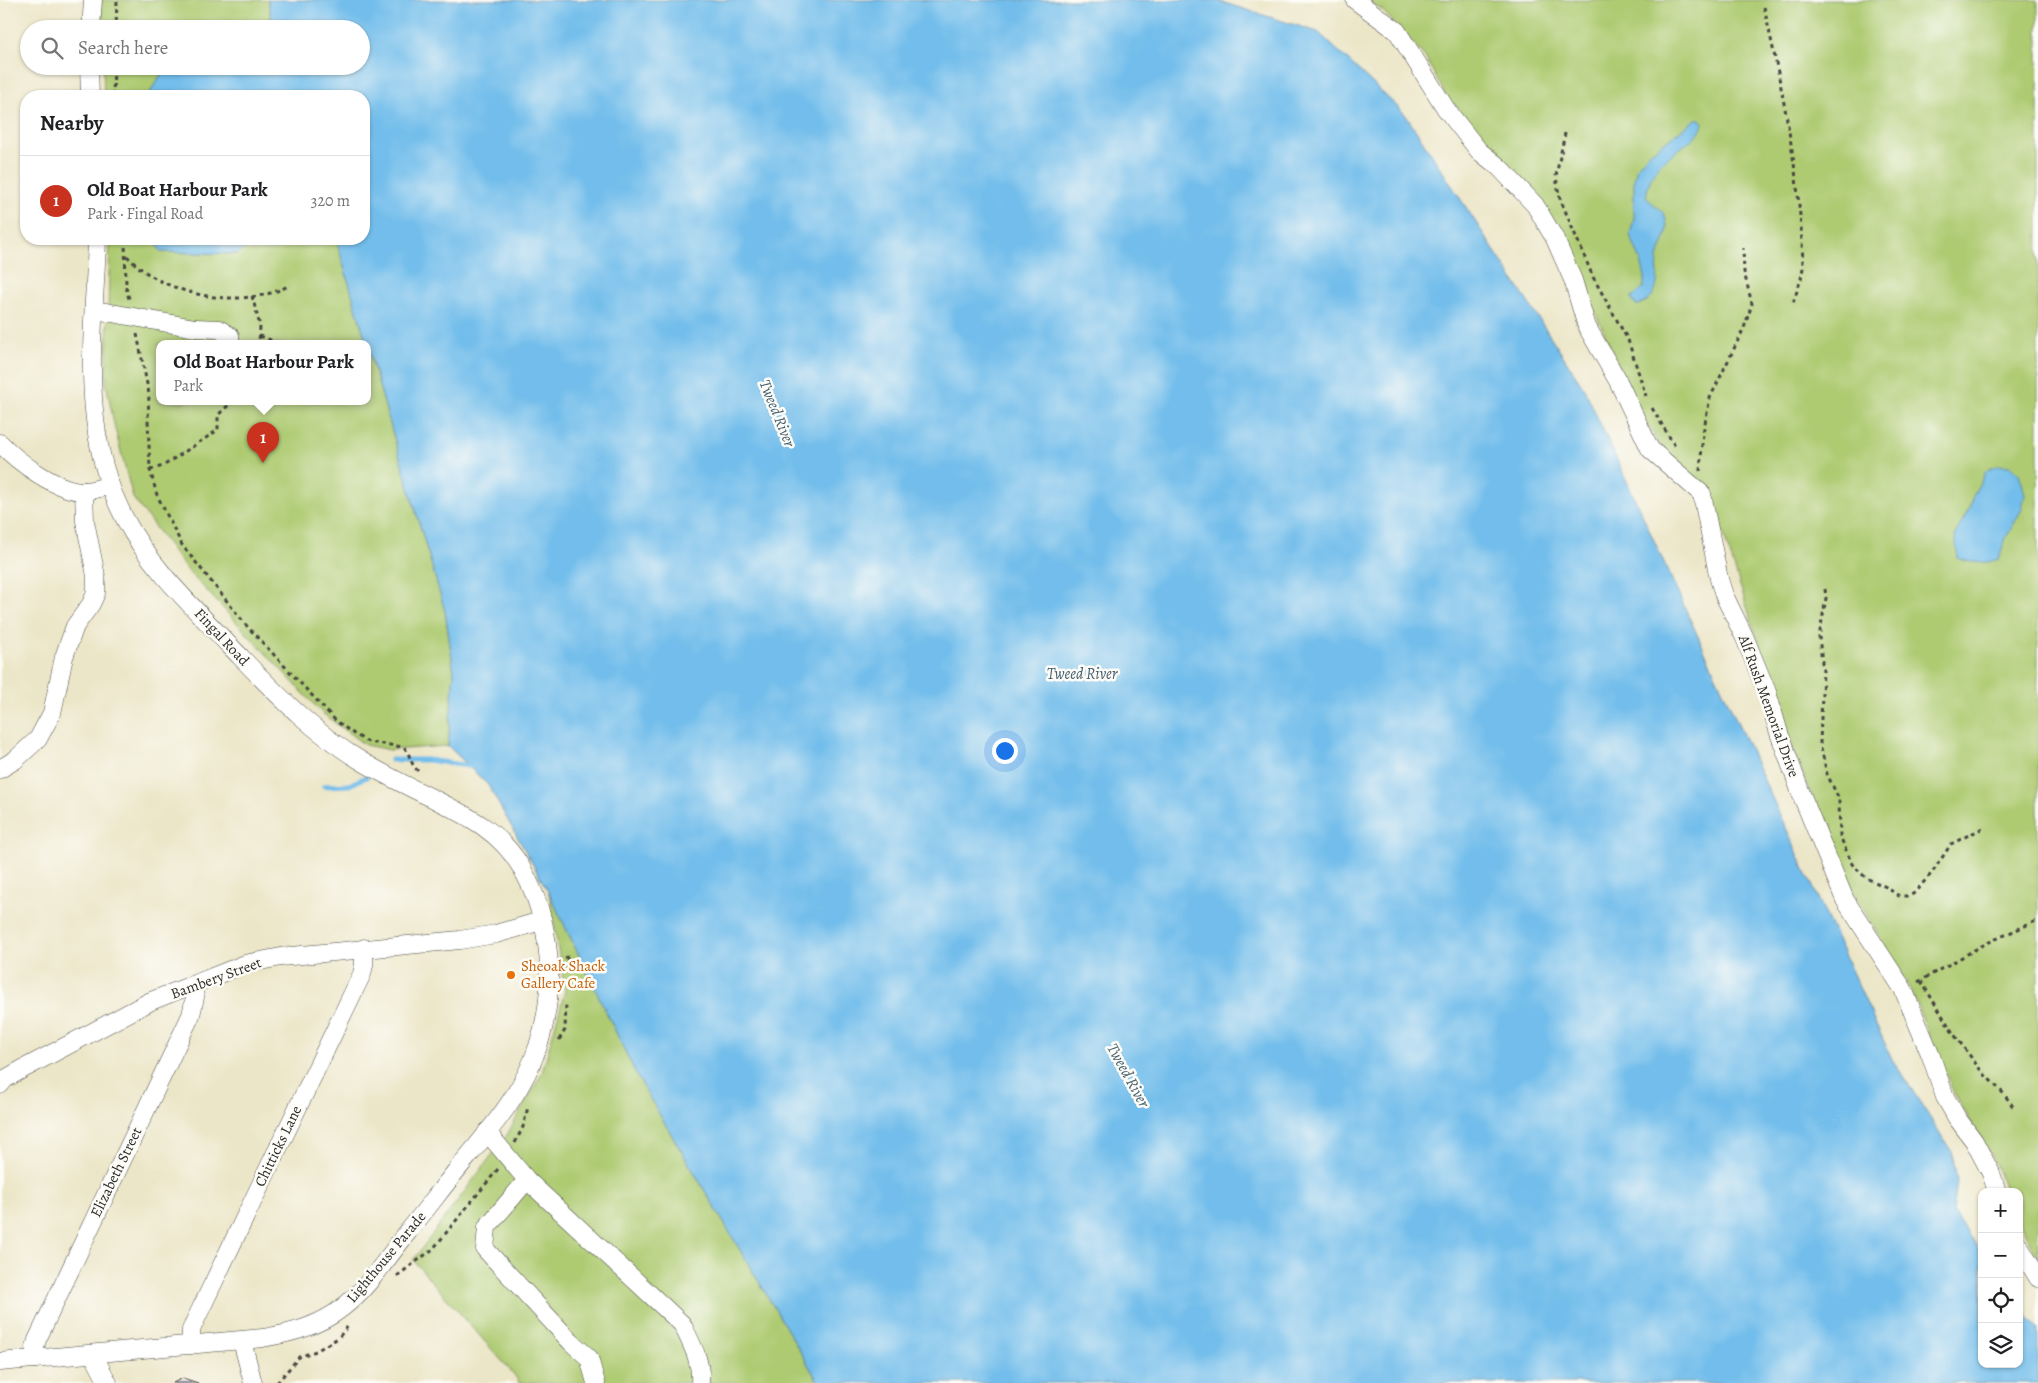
<!DOCTYPE html>
<html lang="en">
<head>
<meta charset="utf-8">
<style>
	body { margin:0; font-family:Alegreya,serif; background:#f2f2f2; color:#202124 }
	.controls { position:absolute; right:15px; bottom:15px; display:grid; overflow:hidden; border-radius:10px; box-shadow:0 1px 4px #0004 }
	.controls button { width:45px; height:45px; display:grid; place-items:center; padding:0; border:0; border-bottom:1px solid #e0e0e0; background:#fff; color:#202124; font:25px sans-serif }
	.you { position:absolute; left:1004px; top:750px; width:18px; height:18px; margin:-12px; border:4px solid #fff; border-radius:50%; background:#1a73e8; box-shadow:0 0 0 8px #1a73e833 }
	.badge { display:grid; place-items:center; width:32px; height:32px; border-radius:50%; background:#c8321e; color:#fff; font-size:16px; font-weight:700 }
	.pin { position:absolute; translate:-50% -41px; filter:drop-shadow(0 1px 2px #0008) }
	.pin::after { content:''; position:absolute; top:26px; width:18px; height:15px; background:inherit; clip-path:polygon(0 0,100% 0,50% 100%) }
	.popup { position:absolute; left:156px; top:340px; width:215px; height:65px; box-sizing:border-box; display:grid; place-content:center; border-radius:10px; background:#fff; filter:drop-shadow(0 1px 4px #0005); font-size:16px; white-space:nowrap; color:#757577 }
	.popup b { font-size:19px; color:#202124 }
	.popup::after { content:''; position:absolute; left:50%; top:100%; margin-left:-10px; border:10px solid transparent; border-top-color:#fff }
	.list { margin:0; padding:0; list-style:none }
	h2 { display:flex; justify-content:space-between; align-items:center; height:65px; margin:0; padding:0 20px; font-size:21px }
	h2 small { font-size:16px; font-weight:400; color:#757577 }
	.list li { display:grid; grid-template-columns:32px 1fr auto; gap:15px; align-items:center; box-sizing:border-box; height:90px; padding:0 20px; border-top:1px solid #e0e0e0 }
	.list b { display:block; font-size:19px; white-space:nowrap }
	.list p { margin:0; font-size:16px; white-space:nowrap; color:#757577 }
	.list em { font-size:16px; font-style:normal; color:#757577 }
	.icon { flex:none; width:28px; height:28px; fill:none; stroke:currentColor; stroke-width:2; stroke-linecap:round; stroke-linejoin:round }
	.map { position:relative; flex:none; width:2038px; height:1383px; overflow:hidden }
	.search { position:absolute; background:#fff; box-shadow:0 1px 4px #0004; left:20px; top:20px; width:350px; height:55px; display:flex; align-items:center; gap:12px; box-sizing:border-box; padding:0 18px; border-radius:28px; color:#757577; font-size:19px }
	.panel { position:absolute; background:#fff; box-shadow:0 1px 4px #0004; left:20px; top:90px; width:350px; height:155px; border-radius:20px }
	.map>svg:first-child { display:block }
	.green { fill:#aecb72; stroke:#6c7b4e; fill-rule:evenodd }
	.water { fill:#72bdeb; stroke:#4e748b }
	.lines { fill:none; stroke-linecap:round; stroke-linejoin:round }
	.stream { stroke:#72bdeb; stroke-width:5 }
	.building { fill:#bdb4ef }
	.minor-casing { stroke:#484743; stroke-width:19 }
	.path { stroke:#484743; stroke-width:3; stroke-dasharray:4 4; stroke-linecap:butt }
	.minor { stroke:#fff; stroke-width:18 }
	.food-dot { fill:#e8710a; stroke:#fdfcf7; stroke-width:2 }
	.labels { text-anchor:middle; stroke-width:5; stroke-linejoin:round; paint-order:stroke }
	.street-label { font-size:15px; fill:#2b2b2b; stroke:#fdfcf7 }
	.food-label { font-size:15px; fill:#c56008; stroke:#fdfcf7; text-anchor:start }
	.water-label { font-size:16px; font-style:italic; fill:#445e6e; stroke:#fdfcf7 }
</style>
</head>
<body>
<div class="map">
<svg width="2038" height="1383" viewBox="0 0 2038 1383">
	<rect width="100%" height="100%" fill="#fdfcf7"/>
	<filter id="ink" filterUnits="userSpaceOnUse"><feTurbulence type="fractalNoise" baseFrequency=".02" numOctaves="2"/><feDisplacementMap in="SourceGraphic" scale="10" xChannelSelector="R" yChannelSelector="G"/><feConvolveMatrix kernelMatrix="1 2 1 2 8 2 1 2 1" color-interpolation-filters="sRGB"/></filter>
	<filter id="wash" filterUnits="userSpaceOnUse"><feTurbulence type="fractalNoise" baseFrequency=".0096" numOctaves="4" result="noise"/><feDisplacementMap in="SourceGraphic" scale="20" xChannelSelector="R" yChannelSelector="G"/><feGaussianBlur stdDeviation="1.12" result="paint"/><feColorMatrix in="noise" values="0 0 0 0 0 0 0 0 0 0 0 0 0 0 0 0 0 1.4 0 .05"/><feComposite in="paint" operator="in"/></filter>
	<g filter="url(#wash)">
		<rect width="100%" height="100%" fill="#ece6c8"/>
		<g class="green">
			<polygon points="100,0 268,0 273,29 101,29"/>
			<polygon points="1367,0 2038,0 2038,1258 2019,1222 2019,1192 2006,1192 1995,1163 1954,1093 1909,987 1845,878 1793,750 1709,489 1657,442 1627,384 1563,240 1525,180 1452,107 1425,57 1383,11"/>
			<polygon points="103,66 166,66 148,96 104,96"/>
			<polygon points="198,66 277,66 278,72"/>
			<path d="M110,239H154L161,252L238,254L253,239H336L445,611L454,672L448,746L390,750L365,745L322,713L188,571L133,498L115,429L106,383ZM159,344H367V402H159Z"/>
			<polygon points="549,893 638,1078 819,1383 519,1383 516,1377 413,1260 507,1135 542,1073 565,991"/>
		</g>
		<g class="water">
			<polygon points="268,0 1215,0 1318,32 1405,114 1584,388 1892,1059 1952,1152 1957,1181 1953,1212 1982,1254 1982,1364 2019,1364 2019,1305 2038,1329 2038,1383 819,1383 638,1078 549,893 488,785 448,746 454,672 445,611 336,239 364,239 364,96 148,96 166,66 198,66 278,72 277,66 361,66 361,29 273,29"/>
			<path d="M1696,119H1700L1703,123C1702,138 1669,153 1659,165C1651,174 1648,185 1646,197C1653,206 1663,208 1666,220C1670,235 1661,244 1658,258C1656,273 1661,286 1650,298C1646,302 1642,305 1636,305L1632,300V297L1643,288L1645,277L1641,261L1630,235L1634,218V179L1637,167L1648,154Z"/>
			<polygon points="154,239 253,239 238,254 161,252"/>
			<path d="M1998,465L2010,466L2019,473L2025,494L2022,509L2006,538L1999,559C1984,564 1972,564 1958,558L1955,535L1969,509L1973,496L1986,471Z"/>
		</g>
		<g class="lines">
			<g class="stream">
				<polyline points="391,760 428,760 469,766"/>
				<polyline points="324,786 349,785 366,777"/>
			</g>
		</g>
		<g id="blocks">
			<polygon class="building" points="183,1378 198,1383 173,1383"/>
		</g>
	</g>
	<g filter="url(#ink)">
		<use href="#blocks" fill-opacity="0" stroke="#484743" stroke-width="1"/>
		<g class="lines">
			<defs>
				<g id="minor">
					<polyline points="1355,0 1397,31 1446,109 1479,151 1499,167 1535,205 1555,239 1573,280 1587,327 1618,381 1650,449 1702,494 1719,579 1724,595 1744,636 1767,692 1779,733 1802,796 1845,900 1903,989 1931,1056 1945,1097 1957,1118 1974,1141 1991,1173 1997,1192"/>
					<polyline points="91,29 93,0"/>
					<polyline points="89,66 90,96"/>
					<polyline points="95,310 195,328 219,329 230,336 230,344"/>
					<path d="M0,443C18,462 57,491 83,491C92,491 101,487 110,486"/>
					<polyline points="0,769 15,760 38,739 52,713 64,657 75,626 91,604 96,593 96,576 85,521 84,491"/>
					<polyline points="0,1085 5,1079 21,1070 151,1001 245,964 281,957 460,940 496,934 541,921"/>
					<path d="M487,1132L527,1180L682,1324C691,1343 702,1361 700,1383"/>
					<polyline points="527,1180 487,1227 485,1249 571,1342 589,1358 596,1383"/>
					<polyline points="2019,1246 2038,1278"/>
					<polyline points="242,1341 253,1383"/>
					<polyline points="191,1345 191,1330 195,1321 362,974 364,965 364,948"/>
					<polyline points="93,1354 108,1383"/>
					<polyline points="36,1359 35,1348 37,1340 191,1015 195,997 192,985"/>
					<path d="M0,1362L263,1338C292,1333 319,1326 342,1308C368,1288 387,1258 407,1233C424,1212 440,1191 456,1171C487,1133 523,1094 538,1046C557,989 552,920 521,867C500,831 468,816 432,798C409,787 385,775 363,762C310,731 271,688 229,645C192,606 150,567 125,519C78,431 94,334 97,239"/>
				</g>
			</defs>
			<use href="#minor" class="minor-casing"/>
			<g class="path">
				<path d="M1764,7C1783,93 1801,180 1803,268L1801,279L1793,303"/>
				<polyline points="116,29 117,0"/>
				<polyline points="113,96 114,66"/>
				<polyline points="1565,133 1556,176 1559,196 1593,277 1628,340 1646,396"/>
				<polyline points="125,239 126,287 129,299"/>
				<path d="M127,256C132,261 138,267 144,271C183,299 248,308 290,285"/>
				<polyline points="252,296 260,326 259,344"/>
				<path d="M137,334L149,394L148,420L150,470L157,495L182,545L246,625L336,721L354,734L368,742L404,747C411,755 409,762 418,771"/>
				<polyline points="260,336 281,344"/>
				<polyline points="299,344 305,344"/>
				<polyline points="1652,408 1676,448"/>
				<polyline points="150,470 163,466 218,430 218,415 232,402"/>
				<polyline points="1700,471 1703,433 1710,398 1744,328 1752,304 1744,272 1743,248"/>
				<polyline points="1825,589 1826,598 1819,637 1823,671 1820,743 1827,774 1839,799 1840,836 1852,864 1866,878 1886,887 1899,896 1907,896 1913,894 1932,873 1951,844 1985,827"/>
				<polyline points="566,956 568,961 567,972"/>
				<polyline points="1921,981 1953,1033 1982,1072 2004,1094 2014,1108"/>
				<polyline points="1918,982 1985,944 2038,920"/>
				<polyline points="559,1040 565,1030 566,1003"/>
				<polyline points="515,1143 523,1127 528,1107"/>
				<polyline points="397,1276 433,1249 498,1169"/>
				<polyline points="277,1383 299,1357 316,1351 338,1338 349,1325"/>
			</g>
			<use href="#minor" class="minor"/>
		</g>
	</g>
	<circle class="food-dot" cx="511" cy="975" r="5"/>
	<g class="labels">
		<g class="street-label">
			<text transform="translate(222 637) rotate(47)" y="5">Fingal Road</text>
			<text transform="translate(1769 706) rotate(70)" y="5">Alf Rush Memorial Drive</text>
			<text transform="translate(216 978) rotate(-20)" y="5">Bambery Street</text>
			<text transform="translate(278 1146) rotate(-64)" y="5">Chitticks Lane</text>
			<text transform="translate(116 1172) rotate(-64)" y="5">Elizabeth Street</text>
			<text transform="translate(386 1257) rotate(-50)" y="5">Lighthouse Parade</text>
		</g>
		<g class="food-label">
			<text x="521" y="971">Sheoak Shack<tspan x="521" dy="17">Gallery Cafe</tspan></text>
		</g>
		<g class="water-label">
			<text transform="translate(778 413) rotate(68)" y="6">Tweed River</text>
			<text x="1082" y="679">Tweed River</text>
			<text transform="translate(1129 1075) rotate(61)" y="6">Tweed River</text>
		</g>
	</g>
</svg>
<div class="controls">
<button>+</button>
<button>−</button>
<button><svg class="icon" aria-label="locate" viewBox="0 0 24 24"><circle cx="12" cy="12" r="6"/><path d="M12 2v4M12 18v4M2 12h4M18 12h4"/></svg></button>
<button><svg class="icon" aria-label="layers" viewBox="0 0 24 24"><path d="M12 4l9 5-9 5-9-5zM3 14l9 5 9-5"/></svg></button>
</div>
<div class="you"></div>
<div class="pin badge" style="left:263px;top:463px">1</div>
<div class="popup"><b>Old Boat Harbour Park</b>Park</div>
<div class="search"><svg class="icon" aria-label="search" viewBox="0 0 24 24"><circle cx="10" cy="10" r="6"/><path d="M15 15l6 6"/></svg>Search here</div>
<section class="panel">
<h2>Nearby<small></small></h2>
<ul class="list">
<li><span class="badge">1</span><div><b>Old Boat Harbour Park</b><p>Park · Fingal Road</p></div><em>320 m</em></li>
</ul>
</section>
</div>
</body>
</html>
